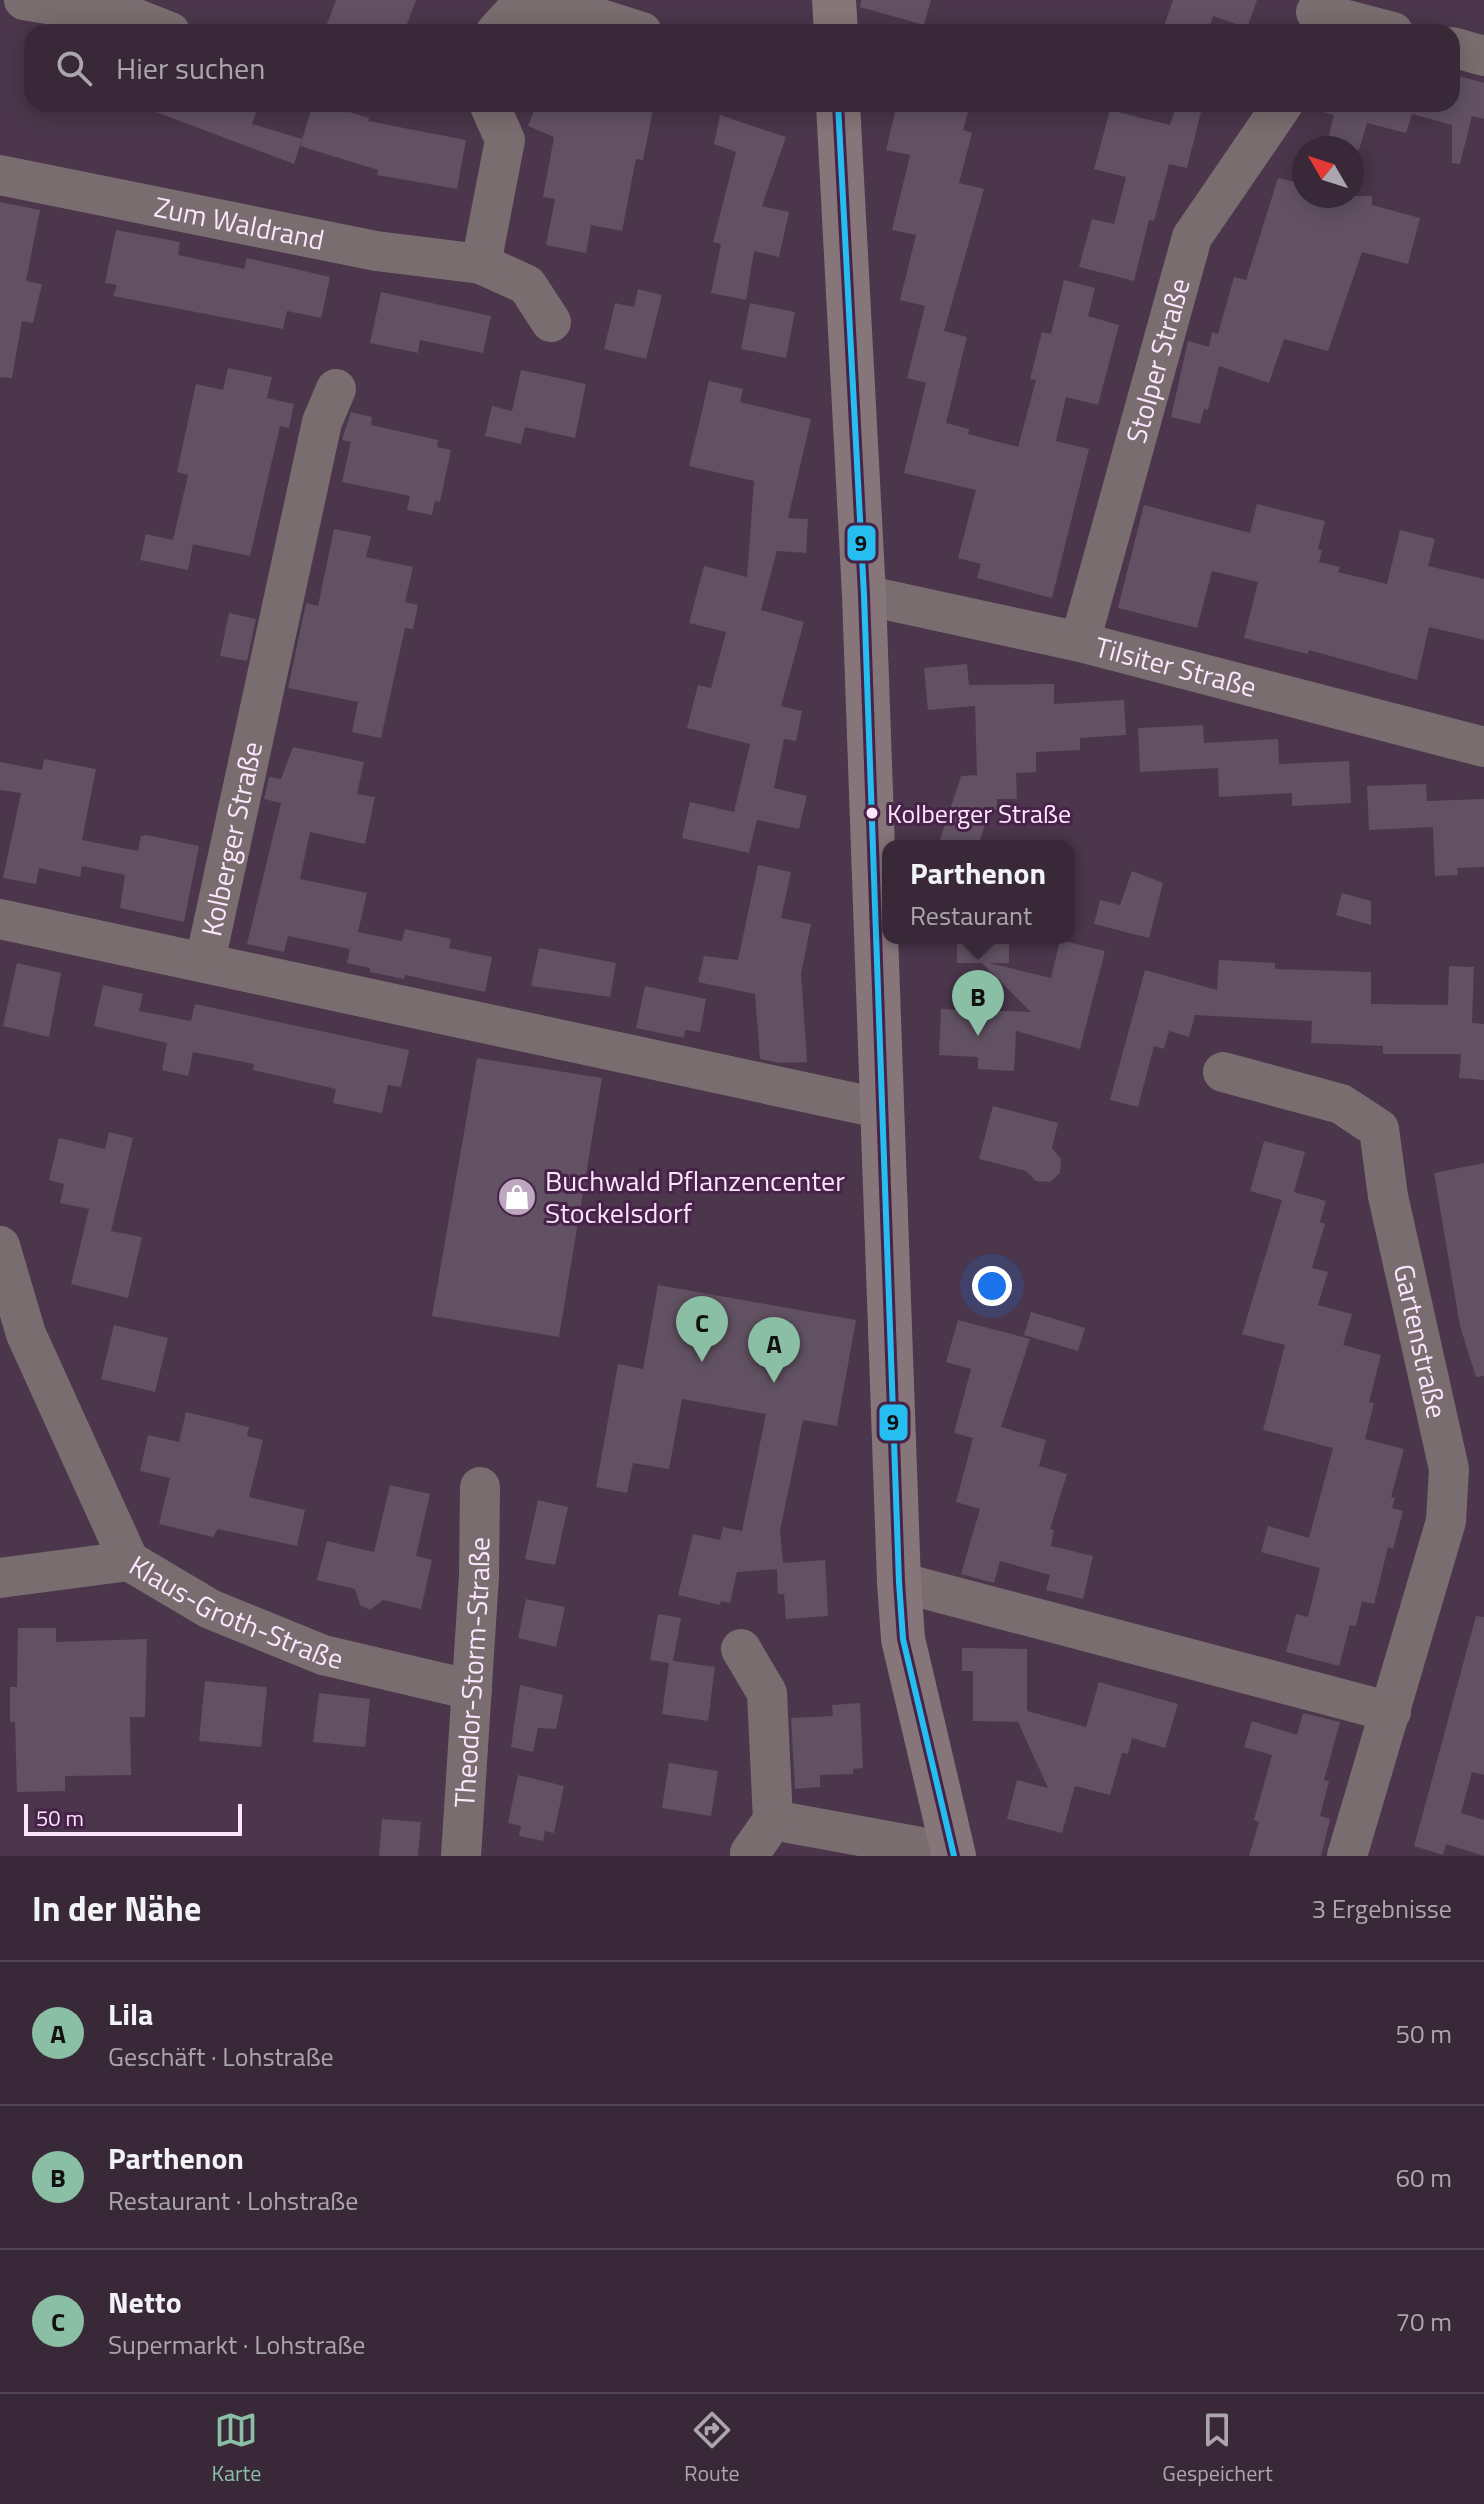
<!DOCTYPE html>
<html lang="de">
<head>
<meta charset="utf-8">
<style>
	body { margin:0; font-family:"Titillium Web",sans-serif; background:#3f3040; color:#f1f3f6 }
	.compass { position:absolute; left:1292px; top:136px; width:72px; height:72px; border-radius:50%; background:#382838; box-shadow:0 4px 20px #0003; rotate:309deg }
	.scale { position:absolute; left:24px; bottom:20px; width:218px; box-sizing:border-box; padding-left:8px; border:4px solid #fce5fd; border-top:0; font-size:22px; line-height:28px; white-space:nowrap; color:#fce5fd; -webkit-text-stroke:6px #472349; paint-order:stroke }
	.you { position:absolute; left:992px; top:1286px; width:28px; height:28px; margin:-20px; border:6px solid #fff; border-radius:50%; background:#1a73e8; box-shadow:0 0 0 12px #1a73e833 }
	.badge { display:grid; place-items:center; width:52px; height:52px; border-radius:50%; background:#8abfa5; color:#111; font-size:26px; font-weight:700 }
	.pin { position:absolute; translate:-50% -66px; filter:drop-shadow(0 2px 4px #0008) }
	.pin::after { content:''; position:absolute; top:42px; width:28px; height:24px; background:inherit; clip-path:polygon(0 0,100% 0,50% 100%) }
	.popup { position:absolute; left:882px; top:840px; width:192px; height:104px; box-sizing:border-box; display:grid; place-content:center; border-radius:16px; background:#382838; filter:drop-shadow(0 2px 6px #0005); font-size:26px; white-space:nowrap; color:#aba6ae }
	.popup b { font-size:30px; color:#f1f3f6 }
	.popup::after { content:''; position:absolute; left:50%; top:100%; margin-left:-16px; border:16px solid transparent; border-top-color:#382838 }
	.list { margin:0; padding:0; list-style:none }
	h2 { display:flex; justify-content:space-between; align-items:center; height:104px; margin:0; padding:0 32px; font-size:34px }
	h2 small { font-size:26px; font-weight:400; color:#aba6ae }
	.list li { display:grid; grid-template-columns:52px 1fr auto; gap:24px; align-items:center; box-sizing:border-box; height:144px; padding:0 32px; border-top:2px solid #524453 }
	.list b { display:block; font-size:30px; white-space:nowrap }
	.list p { margin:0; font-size:26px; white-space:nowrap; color:#aba6ae }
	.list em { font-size:26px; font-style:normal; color:#aba6ae }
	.icon { flex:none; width:44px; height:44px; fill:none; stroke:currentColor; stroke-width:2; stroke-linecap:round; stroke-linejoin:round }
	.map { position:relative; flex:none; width:1484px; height:1856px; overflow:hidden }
	.search { position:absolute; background:#382838; box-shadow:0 4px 20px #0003; left:24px; right:24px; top:24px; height:88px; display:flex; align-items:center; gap:20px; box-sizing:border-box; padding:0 28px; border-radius:24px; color:#aba6ae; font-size:30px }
	.sheet { height:536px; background:#382838 }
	nav { display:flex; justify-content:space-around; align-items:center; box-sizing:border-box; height:112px; border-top:2px solid #524453; background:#382838; font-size:22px; color:#aba6ae }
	nav a { display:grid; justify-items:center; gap:4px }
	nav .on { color:#8abfa5 }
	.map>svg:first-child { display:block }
	.building { fill:#625162 }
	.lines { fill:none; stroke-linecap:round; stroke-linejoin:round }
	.minor { stroke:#7a6d70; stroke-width:40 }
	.major { stroke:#86767a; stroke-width:44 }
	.bus-1-casing { stroke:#472349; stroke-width:12 }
	.bus-1 { stroke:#26bef0; stroke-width:6 }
	.bus-dot { fill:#fce5fd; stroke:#472349; stroke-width:3 }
	.labels { text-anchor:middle; stroke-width:6; stroke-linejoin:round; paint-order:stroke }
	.bus-label { font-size:26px; fill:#fce5fd; stroke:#472349; text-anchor:start }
	.street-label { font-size:28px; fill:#fce5fd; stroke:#472349 }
	.poi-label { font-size:28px; fill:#fce5fd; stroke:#472349; text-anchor:start }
	.line-badge { stroke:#472349; stroke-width:3 }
	.pale-badge-label { font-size:22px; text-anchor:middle; font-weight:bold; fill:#111 }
</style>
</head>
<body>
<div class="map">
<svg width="1484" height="1856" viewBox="0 0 1484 1856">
	<rect width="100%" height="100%" fill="#4b364b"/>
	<g class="building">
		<polygon points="336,0 416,0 404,32 324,32"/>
		<polygon points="861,0 931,0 924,25 860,7"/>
		<polygon points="1173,0 1257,0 1247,28 1213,16 1208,32 1162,32"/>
		<polygon points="1452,74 1484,83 1484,119 1472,116 1460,164 1452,163 1452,125 1412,114 1406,133 1367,123 1359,150 1327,142 1334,115 1323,112 1324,104 1452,104"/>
		<polygon points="135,104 259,104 252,124 302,139 294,164"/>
		<polygon points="313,104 323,104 369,118 368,121 466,140 457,189 377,175 378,170 300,146"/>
		<polygon points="537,104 654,104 643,160 636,159 622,231 591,225 586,253 546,245 555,199 543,197 554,137 528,126"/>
		<polygon points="897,104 970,104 963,130 972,133 959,183 984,189 944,331 967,337 946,423 969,429 968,434 1018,447 1036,380 1030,379 1042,332 1051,334 1064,280 1095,288 1088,316 1119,325 1098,405 1066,397 1056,441 1089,449 1052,598 977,578 981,564 958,558 976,490 904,473 926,383 907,378 925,306 900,300 916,235 892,230 910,155 886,150"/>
		<polygon points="1177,104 1203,104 1187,168 1169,164 1154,221 1149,220 1134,281 1079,267 1092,219 1114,224 1126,177 1094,169 1110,110 1170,125"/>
		<polygon points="720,115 786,137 762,206 789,212 779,257 754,251 746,300 711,293 721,244 713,242 736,152 714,144"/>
		<polygon points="1278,178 1304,184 1304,196 1372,196 1372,205 1420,218 1408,264 1362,252 1328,351 1284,339 1269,383 1219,366 1208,410 1204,409 1200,424 1171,417 1188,341 1209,347 1212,332 1218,334 1234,277 1246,280"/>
		<polygon points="0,202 40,210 26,281 42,284 33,323 22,321 12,378 0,377"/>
		<polygon points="116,230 180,242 178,255 244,269 247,258 330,277 321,318 287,311 283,329 113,296 117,285 105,283"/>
		<polygon points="638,289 662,295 646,359 604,349 615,303 634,307"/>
		<polygon points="381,292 491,316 483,353 420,340 418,353 370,343"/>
		<polygon points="750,303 795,312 786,358 741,349"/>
		<polygon points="228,368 272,377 267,398 294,404 289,428 280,426 250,556 187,543 193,544 188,570 140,560 146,534 173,540 188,475 177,472 196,384 223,390"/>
		<polygon points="521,370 586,384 575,438 525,427 521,444 485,436 492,406 512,411"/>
		<polygon points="709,381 743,389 740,402 811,419 788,518 808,519 806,553 777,551 761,610 804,622 781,706 802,711 796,741 784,739 774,788 807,796 799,829 757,820 749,853 682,838 690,802 734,812 750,744 687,728 698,685 711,688 726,632 689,623 704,566 747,577 754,481 689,466"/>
		<polygon points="351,412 372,417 371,425 438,440 437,447 451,450 440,502 435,501 432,515 407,510 410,496 342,482 351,442 342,440"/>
		<polygon points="1257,504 1325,521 1318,549 1322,550 1319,562 1340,567 1338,572 1387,584 1400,530 1435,539 1428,566 1484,579 1484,640 1429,627 1417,680 1309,650 1308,654 1244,638 1258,582 1212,571 1197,628 1118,608 1144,505 1250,533"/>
		<polygon points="334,529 371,536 366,557 413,567 405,602 418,605 413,629 405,628 381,738 352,732 358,702 288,688 306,603 318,606"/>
		<polygon points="229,613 256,619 247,661 220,656"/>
		<polygon points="967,664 969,685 1054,684 1054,704 1124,700 1126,735 1080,738 1080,750 1036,752 1036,772 1016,773 1017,799 997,799 997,810 990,810 978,846 938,846 961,776 977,775 975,706 928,710 924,668"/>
		<polygon points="1203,725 1204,743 1278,739 1279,764 1349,761 1351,803 1292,806 1292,793 1219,797 1218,768 1140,772 1138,728"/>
		<polygon points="293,747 364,762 357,794 375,797 365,844 310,832 300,879 367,893 358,932 402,941 405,929 451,939 449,948 492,957 485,992 405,975 404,979 370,972 370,968 347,963 350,949 288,936 284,952 247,944 281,803 264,799 269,777 281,779"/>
		<polygon points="44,759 96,769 82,840 138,851 141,836 147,835 199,846 184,922 120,908 125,875 82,866 80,877 39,868 36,884 3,878 21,793 0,790 0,762 42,770"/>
		<polygon points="1426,784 1427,801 1484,799 1484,867 1457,868 1458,875 1435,876 1433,827 1369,830 1367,786"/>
		<polygon points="758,865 791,872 781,918 811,924 801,974 807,1062 780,1063 760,1059 755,994 698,982 704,956 738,960"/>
		<polygon points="1132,871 1163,883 1149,938 1094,924 1100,900 1120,905"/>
		<polygon points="1342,893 1371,901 1371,925 1336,915"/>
		<polygon points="957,938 1009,938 1009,963 989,963 1051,978 1060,940 1105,951 1080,1049 1016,1031 1014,1071 978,1069 978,1057 939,1055 941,1009 1031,1012 982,963 957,963"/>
		<polygon points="539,948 616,963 610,997 531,986"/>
		<polygon points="1219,960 1275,963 1275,969 1371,972 1371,1004 1448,1005 1449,966 1474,967 1472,1023 1484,1024 1484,1080 1459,1078 1461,1054 1383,1054 1383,1046 1311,1043 1312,1021 1195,1015 1189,1037 1169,1031 1164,1049 1154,1046 1138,1107 1110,1100 1145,970 1217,990"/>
		<polygon points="17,963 61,973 49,1037 3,1026"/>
		<polygon points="103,985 143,994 139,1011 191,1021 195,1004 409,1050 401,1087 388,1085 382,1113 333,1103 336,1089 253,1070 254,1064 193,1052 188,1076 162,1070 167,1043 94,1026"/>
		<polygon points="645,986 706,999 700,1032 685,1030 684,1038 636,1028"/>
		<polygon points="477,1058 602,1078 559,1337 432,1316"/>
		<polygon points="993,1106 1058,1123 1052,1148 1061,1159 1060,1173 1050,1182 1036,1181 1026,1171 979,1159"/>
		<polygon points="109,1132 133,1138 111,1231 142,1237 128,1298 71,1284 89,1209 60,1203 64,1184 49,1180 59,1138 105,1149"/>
		<polygon points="1264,1141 1305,1152 1294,1192 1326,1201 1320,1222 1325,1224 1312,1268 1328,1272 1318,1305 1352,1314 1343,1345 1381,1355 1369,1402 1374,1403 1365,1439 1404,1449 1391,1497 1395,1498 1392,1508 1403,1511 1393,1549 1388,1547 1374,1604 1362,1601 1356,1626 1350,1625 1339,1666 1286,1652 1296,1614 1308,1617 1320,1568 1261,1552 1268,1526 1309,1538 1333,1448 1263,1430 1285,1345 1242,1334 1282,1200 1250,1191"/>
		<polygon points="1484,1163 1484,1376 1476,1377 1460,1326 1434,1173"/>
		<polygon points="658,1285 856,1320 837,1426 803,1420 780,1531 783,1563 825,1560 828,1616 786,1619 784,1594 778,1594 777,1569 737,1572 730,1603 721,1601 720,1605 678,1595 693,1534 720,1540 723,1527 742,1531 766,1414 682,1399 669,1469 633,1463 627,1493 596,1487 618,1364 643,1369"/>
		<polygon points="1031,1312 1085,1328 1078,1351 1024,1335"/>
		<polygon points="958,1320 1030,1339 1001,1427 1046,1440 1039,1466 1067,1474 1050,1529 1054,1530 1051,1546 1093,1556 1083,1599 1046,1590 1050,1575 1000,1561 994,1583 961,1574 980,1509 956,1502 973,1438 954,1433 971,1369 946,1362"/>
		<polygon points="114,1325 168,1338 155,1392 101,1379"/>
		<polygon points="186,1412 249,1427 247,1436 263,1440 249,1497 305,1510 297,1546 218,1529 213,1537 159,1524 170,1478 140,1471 148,1435 179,1442"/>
		<polygon points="390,1485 430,1494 416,1556 432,1560 421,1609 383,1600 370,1610 360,1605 355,1589 317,1580 327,1541 374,1552"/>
		<polygon points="538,1500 568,1507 555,1565 525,1559"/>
		<polygon points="526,1599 565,1607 556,1647 518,1638"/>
		<polygon points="658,1614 681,1618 673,1661 715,1667 708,1721 662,1714 669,1663 650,1660"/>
		<polygon points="1476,1616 1484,1617 1484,1775 1472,1772 1461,1813 1484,1820 1484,1856 1446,1844 1443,1855 1414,1846"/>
		<polygon points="18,1628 56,1628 56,1642 147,1639 145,1717 130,1717 131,1775 65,1776 65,1791 17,1792 15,1722 10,1722 10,1687 17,1687"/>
		<polygon points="962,1648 1027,1649 1027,1711 1086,1727 1099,1682 1178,1704 1165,1748 1132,1738 1128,1754 1122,1753 1110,1795 1075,1786 1062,1833 1007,1819 1017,1780 1048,1788 1018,1722 973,1721 973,1671 962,1671"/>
		<polygon points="205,1681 267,1687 261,1747 199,1741"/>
		<polygon points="520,1685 563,1695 556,1729 538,1728 533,1752 511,1747"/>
		<polygon points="319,1693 370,1699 365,1747 313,1742"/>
		<polygon points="860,1703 863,1768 853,1769 853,1774 820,1775 820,1787 795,1789 791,1718 833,1716 832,1705"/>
		<polygon points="1303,1713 1340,1722 1324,1780 1329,1781 1320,1816 1330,1819 1321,1856 1249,1856 1259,1822 1254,1820 1272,1755 1244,1747 1252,1721 1297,1735"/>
		<polygon points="669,1763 718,1771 711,1816 662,1808"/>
		<polygon points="518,1775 564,1786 554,1833 545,1831 543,1841 519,1836 521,1826 508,1823"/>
		<polygon points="382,1819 421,1822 418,1856 379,1856"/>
	</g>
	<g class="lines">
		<g class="minor">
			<polyline points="24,0 59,6 99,4 170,32"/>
			<polyline points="1316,12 1393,32"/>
			<polyline points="496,32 517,9 553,4 642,32"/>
			<polyline points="1452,47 1484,56"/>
			<polyline points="489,104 505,140 481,264 527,285 551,322"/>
			<path id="s1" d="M0,175L376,251L481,264"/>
			<path id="s2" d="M864,595L1080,642L1484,747"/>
			<path id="s3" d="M1080,642L1192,237L1283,104"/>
			<polyline points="0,919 883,1109"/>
			<path id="s4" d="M205,962L322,422L336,389"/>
			<path id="s5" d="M1223,1072L1341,1104L1379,1129L1388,1196L1449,1469L1446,1521L1347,1856"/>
			<polyline points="0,1246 26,1334 129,1561"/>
			<path id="s6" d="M0,1578L129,1561L210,1609L323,1655L472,1690"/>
			<polyline points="899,1582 1391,1712"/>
			<polyline points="741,1649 767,1693 773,1820 953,1853"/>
			<polyline points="750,1853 773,1820"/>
			<path id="s7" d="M461,1856L479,1576L480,1487"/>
		</g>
		<g class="major">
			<polyline points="834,0 836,32"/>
			<polyline points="838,104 864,595 899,1582 903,1639 954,1856"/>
		</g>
		<defs>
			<polyline id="bus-1" points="838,104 864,595 899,1582 903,1639 954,1856"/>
		</defs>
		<use href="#bus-1" class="bus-1-casing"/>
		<use href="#bus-1" class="bus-1"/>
	</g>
	<defs>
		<symbol id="shop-disc" viewBox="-11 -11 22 22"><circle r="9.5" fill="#bea8bf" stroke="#472349"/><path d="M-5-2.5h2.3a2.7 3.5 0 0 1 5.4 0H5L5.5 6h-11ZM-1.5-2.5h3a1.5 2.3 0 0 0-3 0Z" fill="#fff"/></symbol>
	</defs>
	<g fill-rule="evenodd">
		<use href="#shop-disc" x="495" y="1175" width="44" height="44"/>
	</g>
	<circle class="bus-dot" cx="872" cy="813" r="7"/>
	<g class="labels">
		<g class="bus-label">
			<text x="887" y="823">Kolberger Straße</text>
		</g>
		<g class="street-label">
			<text dy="10" stroke="none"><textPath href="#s1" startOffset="244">Zum Waldrand</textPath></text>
			<text dy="10" stroke="none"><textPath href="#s3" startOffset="292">Stolper Straße</textPath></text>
			<text dy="10" stroke="none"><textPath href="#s2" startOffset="320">Tilsiter Straße</textPath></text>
			<text dy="10" stroke="none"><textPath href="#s4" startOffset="126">Kolberger Straße</textPath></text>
			<text dy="10" stroke="none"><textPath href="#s5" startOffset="384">Gartenstraße</textPath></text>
			<text dy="10" stroke="none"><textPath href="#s6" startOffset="250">Klaus-Groth-Straße</textPath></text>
			<text dy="10" stroke="none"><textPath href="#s7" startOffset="184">Theodor-Storm-Straße</textPath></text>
		</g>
		<g class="poi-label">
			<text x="545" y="1191">Buchwald Pflanzencenter<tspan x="545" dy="32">Stockelsdorf</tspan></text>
		</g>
	</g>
	<g class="line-badge">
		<rect x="846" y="524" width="31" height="38" rx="8" fill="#26bef0"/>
		<rect x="878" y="1403" width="31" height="39" rx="8" fill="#26bef0"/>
	</g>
	<g class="pale-badge-label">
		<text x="861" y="551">9</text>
		<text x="893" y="1430">9</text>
	</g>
</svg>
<svg class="compass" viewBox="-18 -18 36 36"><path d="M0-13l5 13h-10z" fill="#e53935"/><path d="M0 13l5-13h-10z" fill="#aba6ae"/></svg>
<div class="scale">50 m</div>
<div class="you"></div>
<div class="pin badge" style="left:774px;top:1383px">A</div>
<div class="pin badge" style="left:978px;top:1036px">B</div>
<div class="popup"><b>Parthenon</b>Restaurant</div>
<div class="pin badge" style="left:702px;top:1362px">C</div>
<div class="search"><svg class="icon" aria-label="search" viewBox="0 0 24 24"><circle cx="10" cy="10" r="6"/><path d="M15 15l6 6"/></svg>Hier suchen</div>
</div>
<section class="sheet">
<h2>In der Nähe<small>3 Ergebnisse</small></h2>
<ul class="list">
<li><span class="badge">A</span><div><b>Lila</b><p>Geschäft · Lohstraße</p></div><em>50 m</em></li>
<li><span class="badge">B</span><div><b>Parthenon</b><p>Restaurant · Lohstraße</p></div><em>60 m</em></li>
<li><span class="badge">C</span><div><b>Netto</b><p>Supermarkt · Lohstraße</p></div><em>70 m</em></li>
</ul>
</section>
<nav>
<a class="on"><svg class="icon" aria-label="map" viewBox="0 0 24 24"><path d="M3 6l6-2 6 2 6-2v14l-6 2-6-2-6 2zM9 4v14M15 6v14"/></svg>Karte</a>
<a><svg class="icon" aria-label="directions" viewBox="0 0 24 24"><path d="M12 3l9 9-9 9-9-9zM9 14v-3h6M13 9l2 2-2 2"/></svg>Route</a>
<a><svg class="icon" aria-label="saved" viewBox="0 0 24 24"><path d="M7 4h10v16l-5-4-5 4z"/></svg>Gespeichert</a>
</nav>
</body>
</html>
